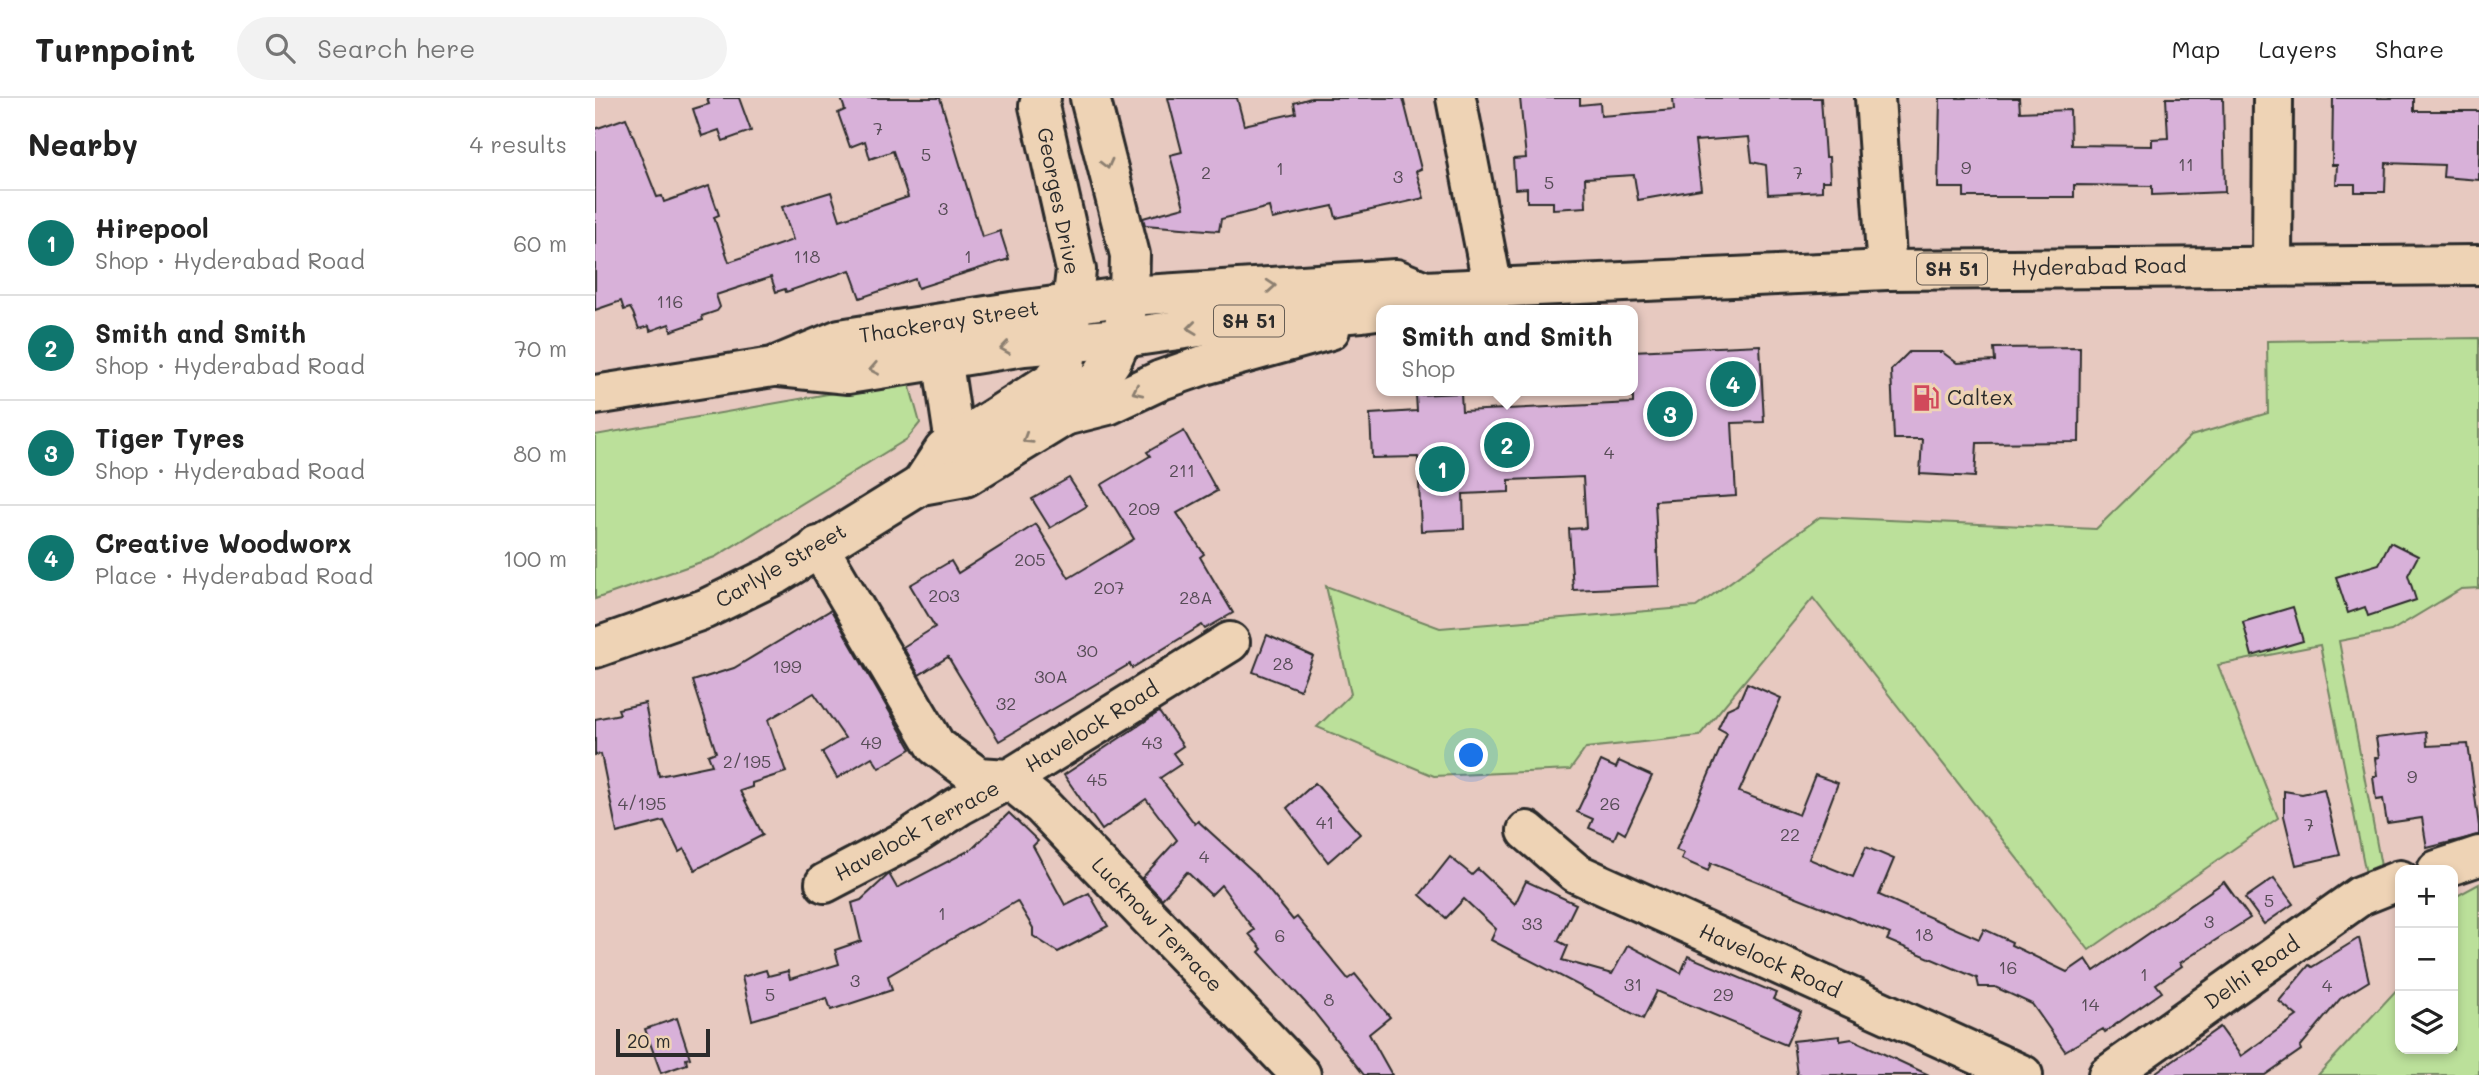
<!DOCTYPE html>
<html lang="en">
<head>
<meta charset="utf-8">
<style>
	body { margin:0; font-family:Mali,sans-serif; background:#f2f2f2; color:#222 }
	.controls { position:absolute; right:21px; bottom:21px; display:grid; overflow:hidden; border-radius:14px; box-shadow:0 4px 10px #0003 }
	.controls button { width:63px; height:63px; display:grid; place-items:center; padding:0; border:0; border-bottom:2px solid #e0e0e0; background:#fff; color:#222; font:35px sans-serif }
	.scale { position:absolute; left:21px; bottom:18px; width:94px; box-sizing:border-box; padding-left:7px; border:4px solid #2b2b2b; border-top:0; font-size:19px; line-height:24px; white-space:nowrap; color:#2b2b2b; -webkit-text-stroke:5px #eed3b5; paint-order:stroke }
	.you { position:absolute; left:877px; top:658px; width:24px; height:24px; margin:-18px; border:5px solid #fff; border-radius:50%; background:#1a73e8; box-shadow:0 0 0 10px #1a73e833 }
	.badge { display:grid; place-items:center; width:46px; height:46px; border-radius:50%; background:#0f766e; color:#fff; font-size:23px; font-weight:700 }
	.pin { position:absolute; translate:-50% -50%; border:4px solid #fff; box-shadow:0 2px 7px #0006 }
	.popup { position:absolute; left:781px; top:207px; width:262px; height:91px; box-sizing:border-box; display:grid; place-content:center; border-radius:14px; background:#fff; filter:drop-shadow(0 2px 5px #0005); font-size:23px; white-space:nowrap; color:#767676 }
	.popup b { font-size:26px; color:#222 }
	.popup::after { content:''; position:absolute; left:50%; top:100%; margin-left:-14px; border:14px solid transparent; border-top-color:#fff }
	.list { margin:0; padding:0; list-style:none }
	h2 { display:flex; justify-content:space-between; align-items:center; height:91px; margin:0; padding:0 28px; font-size:30px }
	h2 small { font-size:23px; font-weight:400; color:#767676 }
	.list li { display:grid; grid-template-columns:46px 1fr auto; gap:21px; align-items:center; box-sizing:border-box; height:105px; padding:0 28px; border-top:2px solid #e0e0e0 }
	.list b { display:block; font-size:26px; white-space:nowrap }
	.list p { margin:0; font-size:23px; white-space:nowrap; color:#767676 }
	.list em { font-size:23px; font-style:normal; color:#767676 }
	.icon { flex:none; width:38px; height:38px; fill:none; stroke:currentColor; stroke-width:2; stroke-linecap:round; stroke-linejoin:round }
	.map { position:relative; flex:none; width:1884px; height:977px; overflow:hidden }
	header { display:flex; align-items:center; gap:42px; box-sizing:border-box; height:98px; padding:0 35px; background:#fff; border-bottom:2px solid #e0e0e0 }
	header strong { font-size:33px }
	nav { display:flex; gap:38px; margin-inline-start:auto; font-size:24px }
	.search { width:490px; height:63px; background:#f2f2f2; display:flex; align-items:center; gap:18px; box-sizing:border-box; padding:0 24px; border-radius:38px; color:#767676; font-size:26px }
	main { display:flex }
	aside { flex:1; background:#fff }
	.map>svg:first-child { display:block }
	.green { fill:#bbe09a; stroke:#738662; stroke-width:2 }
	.building { fill:#d8b1d9; stroke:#2b2b2b; stroke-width:2 }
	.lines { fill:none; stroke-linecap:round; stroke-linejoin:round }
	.minor-casing { stroke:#2b2b2b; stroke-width:44 }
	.major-casing { stroke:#2b2b2b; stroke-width:44 }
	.minor { stroke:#eed3b5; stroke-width:38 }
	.major { stroke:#eed3b5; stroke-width:38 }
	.oneway { stroke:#8c7f70 }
	.labels { text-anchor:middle; stroke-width:7; stroke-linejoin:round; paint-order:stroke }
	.number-label { font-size:18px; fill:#564c56 }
	.shield { fill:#eed3b5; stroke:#665d54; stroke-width:2 }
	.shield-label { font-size:19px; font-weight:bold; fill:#2b2b2b }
	.street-label { font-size:21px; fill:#2b2b2b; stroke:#eed3b5 }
	.poi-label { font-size:21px; fill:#2b2b2b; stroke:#eed3b5; text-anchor:start }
</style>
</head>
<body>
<header>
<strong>Turnpoint</strong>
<div class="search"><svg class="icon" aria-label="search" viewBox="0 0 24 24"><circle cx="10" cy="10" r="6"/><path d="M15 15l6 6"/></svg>Search here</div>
<nav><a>Map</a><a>Layers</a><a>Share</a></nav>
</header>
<main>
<aside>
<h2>Nearby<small>4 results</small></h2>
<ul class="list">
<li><span class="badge">1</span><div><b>Hirepool</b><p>Shop · Hyderabad Road</p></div><em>60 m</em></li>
<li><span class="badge">2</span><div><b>Smith and Smith</b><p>Shop · Hyderabad Road</p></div><em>70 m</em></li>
<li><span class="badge">3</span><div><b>Tiger Tyres</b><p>Shop · Hyderabad Road</p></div><em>80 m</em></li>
<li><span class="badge">4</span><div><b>Creative Woodworx</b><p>Place · Hyderabad Road</p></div><em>100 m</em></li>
</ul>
</aside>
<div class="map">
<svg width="1884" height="977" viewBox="0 0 1884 977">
	<rect width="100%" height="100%" fill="#e7c9c0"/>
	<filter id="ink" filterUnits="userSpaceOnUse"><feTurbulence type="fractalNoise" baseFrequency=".0143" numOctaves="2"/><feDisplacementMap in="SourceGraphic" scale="14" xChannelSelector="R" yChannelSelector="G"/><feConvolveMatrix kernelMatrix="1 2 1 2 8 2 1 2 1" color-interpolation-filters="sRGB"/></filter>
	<g filter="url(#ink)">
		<g class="green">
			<polygon points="1884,240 1884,490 1866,491 1796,533 1744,543 1789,784 1774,791 1725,547 1623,567 1683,720 1494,852 1218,500 1104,638 991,650 975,672 839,678 722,629 756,596 731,488 845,530 1101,509 1225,419 1501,431 1596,338 1673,315 1672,243"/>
			<polygon points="313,282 325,325 312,341 120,459 0,501 0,337"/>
			<polygon points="1884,786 1884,977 1723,977 1805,888 1805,951 1858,951 1858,800"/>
		</g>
		<g class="building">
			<polygon points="112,0 144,0 156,33 128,43 124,32 107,38 98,11 114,6"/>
			<polygon points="246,0 345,0 387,139 405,133 414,161 323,190 320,181 265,200 255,172 191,194 190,191 181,194 176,179 121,197 125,209 122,213 107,218 108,222 76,233 74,226 55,233 54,228 44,231 38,215 35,210 29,212 26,203 0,212 0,31 31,20 62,99 67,98 69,104 114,88 124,117 119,119 134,164 198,142 187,109 236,94 245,122 313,99 298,53 275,61 270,43 255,49 243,15 250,12"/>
			<polygon points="573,0 642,0 649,27 701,15 699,5 716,0 808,0 826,71 821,73 829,100 741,120 738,108 677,121 674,109 626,121 624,133 550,127 548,120 589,109 575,57 587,54"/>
			<polygon points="925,0 985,0 985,7 1005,5 1006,18 1079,12 1078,0 1226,0 1230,59 1234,59 1235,83 1227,83 1227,93 1173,96 1171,67 1157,64 1154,39 1100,43 1106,91 1043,102 1039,77 990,80 991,109 958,111 958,104 932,104 932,90 920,91 918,61 931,60"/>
			<polygon points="1345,0 1424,0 1425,14 1475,12 1476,47 1557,48 1557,41 1573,40 1571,0 1628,0 1630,94 1557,97 1557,88 1479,87 1479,99 1369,99 1369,90 1343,90"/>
			<polygon points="1738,0 1819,0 1819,13 1884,13 1884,82 1848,79 1849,67 1791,65 1790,94 1760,94 1760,86 1741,86 1742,67 1737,67"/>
			<polygon points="1165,247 1169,324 1137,325 1141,398 1060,403 1064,488 978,492 974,431 991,430 988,379 914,382 914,394 868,396 869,431 826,433 823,359 777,360 775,316 822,313 821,297 866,295 867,313 1038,305 1038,253"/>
			<polygon points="1485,249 1484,344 1382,345 1380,379 1325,376 1327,341 1299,341 1296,272 1314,254 1347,254 1362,265 1400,263 1399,250"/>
			<polygon points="589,333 622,393 582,415 609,456 605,459 638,515 610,531 607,527 537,570 535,566 404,643 353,559 324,577 308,549 340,529 315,487 356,463 363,475 441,426 474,480 539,441 506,387 555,358 552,354"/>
			<polygon points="474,380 492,408 455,430 437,401"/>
			<polygon points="1795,444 1823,458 1813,477 1821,502 1773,518 1770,509 1753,515 1741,479 1784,466"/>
			<polygon points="1698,509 1708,543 1657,558 1648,524"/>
			<polygon points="236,512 316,651 284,670 277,659 242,680 227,654 250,640 219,595 173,622 191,674 157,685 157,689 145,693 168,737 100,772 89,751 84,754 69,723 22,735 6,656 0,657 0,621 25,616 23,611 50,605 64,678 117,667 113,657 121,654 98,583 139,570"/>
			<polygon points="672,537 718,558 705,592 658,574"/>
			<polygon points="1152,585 1186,600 1144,694 1204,717 1220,677 1243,685 1214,761 1258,779 1271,749 1299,761 1284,797 1384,841 1389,831 1417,844 1416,847 1472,874 1491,861 1499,873 1629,784 1655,820 1585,865 1587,868 1561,886 1567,894 1510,934 1508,931 1470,953 1437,906 1400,889 1384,889 1382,880 1292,842 1295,836 1116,765 1113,773 1086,761 1089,755 1081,752 1132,635 1123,630 1132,611 1143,606"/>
			<polygon points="564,614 588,648 578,655 586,666 565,680 600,726 603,723 660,775 698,822 702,819 753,881 760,876 795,919 774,936 797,977 769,977 719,914 664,854 667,851 654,836 659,832 626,787 616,797 592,774 567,801 547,780 582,742 551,701 507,732 469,677"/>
			<polygon points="1831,634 1832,648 1873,646 1884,728 1884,737 1832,750 1827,720 1792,725 1788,701 1781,702 1778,678 1782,678 1780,660 1784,659 1781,640"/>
			<polygon points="1006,663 1021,670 1024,663 1057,678 1030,736 1023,732 1019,741 994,730 998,721 982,714"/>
			<polygon points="720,685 765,736 733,764 692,710"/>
			<polygon points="1729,691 1745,757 1701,767 1689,718 1689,693 1707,696"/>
			<polygon points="414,715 443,743 438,748 470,807 494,795 513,828 463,854 438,838 438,830 422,803 293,878 297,892 236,912 232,900 157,922 147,879 171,872 173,878 193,873 195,881 244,866 240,852 266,843 257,805 266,802 294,776 302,790 377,751"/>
			<polygon points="855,759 877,777 883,771 920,806 931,783 981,806 963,843 973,848 967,862 1017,876 1033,847 1086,875 1093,858 1181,895 1178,901 1206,914 1191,947 1062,893 1048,921 896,842 901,831 869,801 851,820 825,797"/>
			<polygon points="1679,780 1698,806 1669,826 1650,800"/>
			<polygon points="1764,840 1774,883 1745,901 1705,949 1706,952 1670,977 1557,977 1625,929 1646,958 1702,918 1684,903 1714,867 1717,869"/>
			<polygon points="82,920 95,960 91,961 92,966 66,975 50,931"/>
			<polygon points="1245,938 1245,943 1257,941 1334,977 1202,977 1198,943"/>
		</g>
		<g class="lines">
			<defs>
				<g id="minor">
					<polyline points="861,0 898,191"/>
					<polyline points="1280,0 1292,172"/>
					<polyline points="1677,167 1678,0"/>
					<polyline points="223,448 341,648 383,679 414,681 635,544"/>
					<polyline points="932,733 981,775 1428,977"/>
					<polyline points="1842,772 1884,758"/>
					<polyline points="230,785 312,742 364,708 414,681 447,708 706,977"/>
					<polyline points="1513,977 1765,798 1805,782"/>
				</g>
				<g id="major">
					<polyline points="347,259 360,346"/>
					<polyline points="184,269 253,276 429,248 527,240 640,224 767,214 811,208 830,193"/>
					<polyline points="0,297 178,269 245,241 423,213 534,198 801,181 830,193 1292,172 1884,167"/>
					<polyline points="473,317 513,307 566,282 609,267 735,232"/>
					<polyline points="326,387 349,352 457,283 470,268 481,172 444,8 446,0"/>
					<polyline points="0,550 110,511 182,476 326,387 370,379 468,319 498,290 517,262 527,240 534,198 535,157 495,0"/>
				</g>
			</defs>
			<use href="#minor" class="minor-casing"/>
			<use href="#major" class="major-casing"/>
			<use href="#minor" class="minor"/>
			<use href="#major" class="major"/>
		</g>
		<defs><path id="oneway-chevron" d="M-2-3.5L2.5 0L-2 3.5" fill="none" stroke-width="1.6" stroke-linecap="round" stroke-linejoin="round" transform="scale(1.75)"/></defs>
		<g class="oneway">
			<use href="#oneway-chevron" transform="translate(512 66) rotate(76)"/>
			<use href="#oneway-chevron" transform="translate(676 188) rotate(-4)"/>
			<use href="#oneway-chevron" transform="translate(597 230) rotate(173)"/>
			<use href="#oneway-chevron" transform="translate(410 250) rotate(172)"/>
			<use href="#oneway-chevron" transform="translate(279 271) rotate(169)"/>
			<use href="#oneway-chevron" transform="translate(542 293) rotate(155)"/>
			<use href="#oneway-chevron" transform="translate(432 341) rotate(148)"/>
		</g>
	</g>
	<defs>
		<symbol id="fuel-bare" viewBox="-9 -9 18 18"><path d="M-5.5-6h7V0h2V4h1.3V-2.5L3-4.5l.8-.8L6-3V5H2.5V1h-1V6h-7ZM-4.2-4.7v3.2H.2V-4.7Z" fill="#d1495b" stroke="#eed3b5" stroke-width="2.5" paint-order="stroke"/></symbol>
	</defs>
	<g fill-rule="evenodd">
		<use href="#fuel-bare" x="1312" y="281" width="38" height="38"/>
	</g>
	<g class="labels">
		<g class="number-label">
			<text x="283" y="37">7</text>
			<text x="331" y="63">5</text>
			<text x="1591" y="73">11</text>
			<text x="1371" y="76">9</text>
			<text x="685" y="77">1</text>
			<text x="611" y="81">2</text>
			<text x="1203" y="81">7</text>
			<text x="803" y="85">3</text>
			<text x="954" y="91">5</text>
			<text x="348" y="117">3</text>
			<text x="212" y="165">118</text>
			<text x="373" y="165">1</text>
			<text x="75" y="210">116</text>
			<text x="1014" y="361">4</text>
			<text x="587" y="379">211</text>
			<text x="549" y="417">209</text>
			<text x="435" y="468">205</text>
			<text x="514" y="496">207</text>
			<text x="349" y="504">203</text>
			<text x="601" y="506">28A</text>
			<text x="492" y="559">30</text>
			<text x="688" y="572">28</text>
			<text x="192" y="575">199</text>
			<text x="456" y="585">30A</text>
			<text x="411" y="612">32</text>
			<text x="276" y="651">49</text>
			<text x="557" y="651">43</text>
			<text x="152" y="670">2/195</text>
			<text x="1817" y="685">9</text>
			<text x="502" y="688">45</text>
			<text x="47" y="712">4/195</text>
			<text x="1015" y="712">26</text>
			<text x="730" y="731">41</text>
			<text x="1714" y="733">7</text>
			<text x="1195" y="743">22</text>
			<text x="609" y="765">4</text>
			<text x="1674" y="809">5</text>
			<text x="347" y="822">1</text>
			<text x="1614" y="830">3</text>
			<text x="937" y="832">33</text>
			<text x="1329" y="843">18</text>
			<text x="685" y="844">6</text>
			<text x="1413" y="876">16</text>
			<text x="1549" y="883">1</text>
			<text x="260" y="889">3</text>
			<text x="1038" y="893">31</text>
			<text x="1732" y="894">4</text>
			<text x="175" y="903">5</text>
			<text x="1128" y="903">29</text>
			<text x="734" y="908">8</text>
			<text x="1495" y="913">14</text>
		</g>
		<g class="shield">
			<rect x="1322" y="155.5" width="70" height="31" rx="5"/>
			<rect x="619" y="207.5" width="70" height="31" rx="5"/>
		</g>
		<g class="shield-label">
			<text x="1357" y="178">SH 51</text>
			<text x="654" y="230">SH 51</text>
		</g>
		<g class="street-label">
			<text transform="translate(463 103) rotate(79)" y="7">Georges Drive</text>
			<text transform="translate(1504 169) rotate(-1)" y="7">Hyderabad Road</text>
			<text transform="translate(354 224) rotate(-9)" y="7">Thackeray Street</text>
			<text transform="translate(186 468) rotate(-30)" y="7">Carlyle Street</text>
			<text transform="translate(497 629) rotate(-32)" y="7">Havelock Road</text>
			<text transform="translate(322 733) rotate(-29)" y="7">Havelock Terrace</text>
			<text transform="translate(562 827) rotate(46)" y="7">Lucknow Terrace</text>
			<text transform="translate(1175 863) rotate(24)" y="7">Havelock Road</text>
			<text transform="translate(1657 875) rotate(-35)" y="7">Delhi Road</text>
		</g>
		<g class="poi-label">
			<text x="1352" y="307">Caltex</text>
		</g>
	</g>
</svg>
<div class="controls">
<button>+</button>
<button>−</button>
<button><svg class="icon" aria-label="layers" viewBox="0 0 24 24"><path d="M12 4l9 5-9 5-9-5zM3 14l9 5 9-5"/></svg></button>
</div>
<div class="scale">20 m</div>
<div class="you"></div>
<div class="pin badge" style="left:847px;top:371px">1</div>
<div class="pin badge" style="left:912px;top:347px">2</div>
<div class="popup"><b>Smith and Smith</b>Shop</div>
<div class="pin badge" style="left:1075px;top:316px">3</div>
<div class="pin badge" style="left:1138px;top:286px">4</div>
</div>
</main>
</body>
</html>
